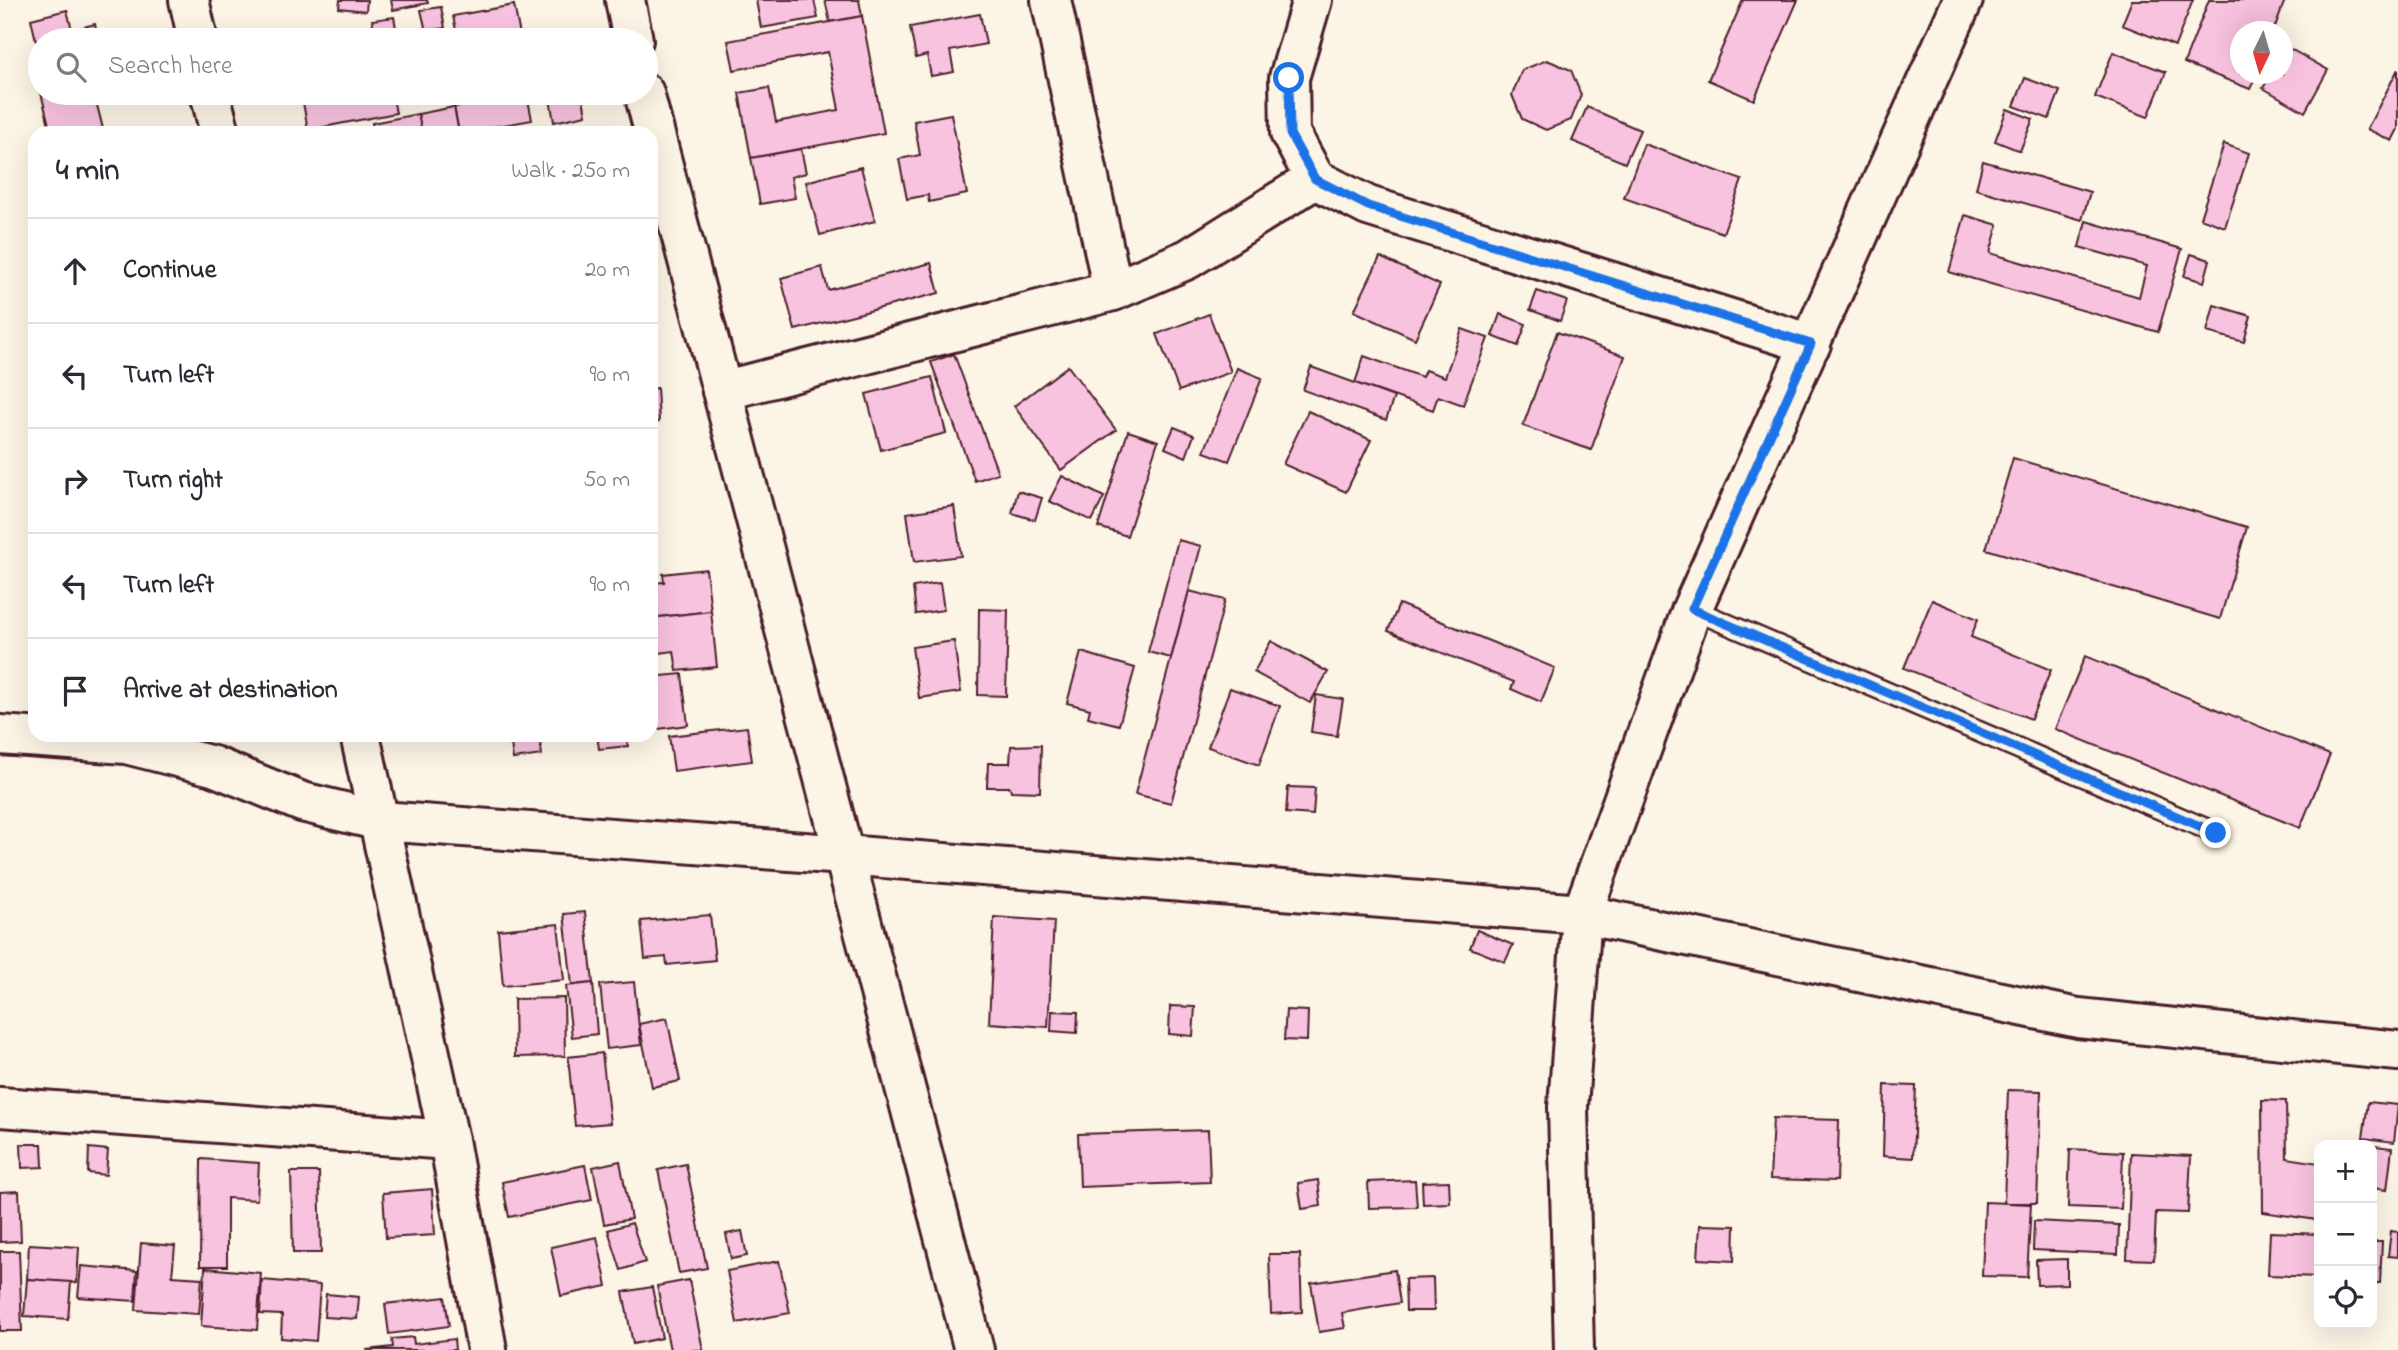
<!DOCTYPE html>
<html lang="en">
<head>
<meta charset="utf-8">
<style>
	body { margin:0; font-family:"Indie Flower",sans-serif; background:#f2f2f3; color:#2b2b33 }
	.controls { position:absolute; right:21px; bottom:21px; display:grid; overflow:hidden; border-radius:14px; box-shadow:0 7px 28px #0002 }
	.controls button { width:63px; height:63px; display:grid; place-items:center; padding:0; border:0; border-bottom:2px solid #e1e1e2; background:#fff; color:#2b2b33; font:35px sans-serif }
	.compass { position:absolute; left:2230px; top:21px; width:63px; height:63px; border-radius:50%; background:#fff; box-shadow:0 7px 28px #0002; rotate:185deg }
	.stop { position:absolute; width:21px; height:21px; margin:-16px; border:5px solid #1a73e8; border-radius:50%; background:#fff }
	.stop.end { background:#1a73e8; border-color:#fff; box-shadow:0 2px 7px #0008 }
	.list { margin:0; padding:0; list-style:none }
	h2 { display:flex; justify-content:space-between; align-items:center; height:91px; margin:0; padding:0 28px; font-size:30px }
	h2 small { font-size:23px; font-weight:400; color:#7c7c81 }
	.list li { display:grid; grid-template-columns:46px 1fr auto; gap:21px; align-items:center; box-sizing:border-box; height:105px; padding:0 28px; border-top:2px solid #e1e1e2 }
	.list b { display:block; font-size:26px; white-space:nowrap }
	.list em { font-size:23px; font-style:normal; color:#7c7c81 }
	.icon { flex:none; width:38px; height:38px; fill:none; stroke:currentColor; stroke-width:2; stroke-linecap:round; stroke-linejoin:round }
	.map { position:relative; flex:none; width:2398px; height:1350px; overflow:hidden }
	.search { position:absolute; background:#fff; box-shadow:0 7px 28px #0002; left:28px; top:28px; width:630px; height:77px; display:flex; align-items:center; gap:18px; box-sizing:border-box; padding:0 24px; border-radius:38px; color:#7c7c81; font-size:26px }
	.panel { position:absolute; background:#fff; box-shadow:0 7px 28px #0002; left:28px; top:126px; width:630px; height:616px; border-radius:21px }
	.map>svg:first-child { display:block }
	.building { fill:#f8c3df; stroke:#4a1f2b; stroke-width:2 }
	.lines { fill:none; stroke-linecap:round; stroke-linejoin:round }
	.lane-casing { stroke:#4a1f2b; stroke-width:24 }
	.street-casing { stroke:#4a1f2b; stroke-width:44 }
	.secondary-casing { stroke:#4a1f2b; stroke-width:44 }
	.lane { stroke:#fcf5e5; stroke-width:19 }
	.street { stroke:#fcf5e5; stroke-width:38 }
	.secondary { stroke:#fcf5e5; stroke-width:38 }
	.route { stroke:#1a73e8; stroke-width:9 }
</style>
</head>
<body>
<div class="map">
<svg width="2398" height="1350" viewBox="0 0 2398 1350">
	<rect width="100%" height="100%" fill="#fcf5e5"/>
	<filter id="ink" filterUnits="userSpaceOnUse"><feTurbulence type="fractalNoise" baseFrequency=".0143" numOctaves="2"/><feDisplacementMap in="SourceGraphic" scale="14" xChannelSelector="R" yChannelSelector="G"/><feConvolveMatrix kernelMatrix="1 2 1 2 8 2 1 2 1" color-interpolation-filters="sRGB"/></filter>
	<g filter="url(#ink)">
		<g class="building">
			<polygon points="340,0 367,0 366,11 339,8"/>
			<polygon points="391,0 427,0 428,3 393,10"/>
			<polygon points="756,0 814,0 818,18 761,28"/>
			<polygon points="825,0 859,0 862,16 830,22"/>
			<polygon points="1743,0 1798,0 1754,100 1708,80"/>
			<polygon points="2132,0 2193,0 2175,46 2122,25"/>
			<polygon points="2209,0 2285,0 2273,32 2240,32 2240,74 2257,74 2250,89 2184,63"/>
			<polygon points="514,5 521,40 458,40 453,16"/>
			<polygon points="441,7 445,28 426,31 421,10"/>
			<polygon points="67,10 72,30 95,24 98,40 40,40 40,58 31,19"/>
			<polygon points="980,14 986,44 950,51 954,72 931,76 927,55 916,58 910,27"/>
			<polygon points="862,16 884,133 751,158 739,93 769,88 776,122 839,110 828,52 734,70 728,41"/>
			<polygon points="394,17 397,33 376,37 372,20"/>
			<polygon points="2287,47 2328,70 2305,112 2263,88 2272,74 2282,74 2282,55"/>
			<polygon points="2113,52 2166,72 2148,117 2095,97"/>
			<polygon points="1547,60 1571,70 1581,95 1571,120 1546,130 1522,119 1512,95 1522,70"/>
			<polygon points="2398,69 2398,129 2392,141 2367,129"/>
			<polygon points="2025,78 2060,91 2049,119 2014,106"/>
			<polygon points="41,93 94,93 104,133 51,133"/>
			<polygon points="322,93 392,93 396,113 308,130 302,97"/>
			<polygon points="549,93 582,93 586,115 554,122"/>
			<polygon points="527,94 532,120 459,133 454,107"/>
			<polygon points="454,107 459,133 422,133 418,114"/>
			<polygon points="1587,107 1640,130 1625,163 1572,141"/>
			<polygon points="2007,109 2033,119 2020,151 1995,141"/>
			<polygon points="418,114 422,133 374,133 372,123"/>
			<polygon points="951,114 967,194 929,202 928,195 907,199 899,159 920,155 914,121"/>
			<polygon points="1644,144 1742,180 1723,233 1624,198"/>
			<polygon points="2224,144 2249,153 2225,227 2200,218"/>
			<polygon points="801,149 806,173 791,177 795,198 760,204 751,158"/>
			<polygon points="1983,161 2090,192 2082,220 1976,189"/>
			<polygon points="861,167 875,221 820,235 806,182"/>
			<polygon points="1965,215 1998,225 1990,253 2139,297 2147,266 2079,247 2086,221 2182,249 2158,332 1949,272"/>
			<polygon points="2191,254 2210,260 2204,282 2184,276"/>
			<polygon points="1380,257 1440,285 1415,339 1354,311"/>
			<polygon points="931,263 939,293 795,330 781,278 822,267 828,290"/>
			<polygon points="1537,291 1567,301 1560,321 1530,310"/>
			<polygon points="2214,305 2251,316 2244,342 2207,332"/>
			<polygon points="1209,314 1231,372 1179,391 1157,334"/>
			<polygon points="1500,314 1526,324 1518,346 1492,336"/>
			<polygon points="1462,329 1488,338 1463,405 1438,396 1433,410 1355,383 1364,356 1422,377 1425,370 1445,377"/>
			<polygon points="1557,332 1625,356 1591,450 1523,426"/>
			<polygon points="954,354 998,473 975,481 931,362"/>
			<polygon points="1068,366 1116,430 1061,470 1014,406"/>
			<polygon points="1311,367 1394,397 1386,420 1303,390"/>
			<polygon points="1237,368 1262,378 1229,461 1204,452"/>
			<polygon points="932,377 946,433 881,450 866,394"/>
			<polygon points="657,388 659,422 651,422 651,389"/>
			<polygon points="1308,411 1371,440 1346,492 1283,464"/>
			<polygon points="1174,427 1194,435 1186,457 1165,448"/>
			<polygon points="1128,431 1158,441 1127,536 1098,527"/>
			<polygon points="2013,458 2247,527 2220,619 1986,549"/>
			<polygon points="1062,476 1104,497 1092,521 1049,501"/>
			<polygon points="1018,491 1042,498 1035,520 1012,513"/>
			<polygon points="954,506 961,556 914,562 907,513"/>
			<polygon points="1178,540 1201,546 1171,658 1148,652"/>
			<polygon points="706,569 711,611 651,618 651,583 664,582 663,574"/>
			<polygon points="940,583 944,610 916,614 913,587"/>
			<polygon points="1189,591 1225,600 1171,803 1135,794"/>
			<polygon points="1932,600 1978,619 1971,637 2051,670 2031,719 1904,668"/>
			<polygon points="1399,604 1555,668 1541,702 1511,689 1514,682 1388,631"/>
			<polygon points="979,609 1008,610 1006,696 978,695"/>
			<polygon points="711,611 717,667 677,671 674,651 651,654 651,618"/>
			<polygon points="954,641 961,692 919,698 912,647"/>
			<polygon points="1271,641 1328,672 1310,703 1254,672"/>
			<polygon points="1081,652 1135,668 1119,725 1088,717 1090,709 1067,703"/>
			<polygon points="2085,656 2330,755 2300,828 2055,729"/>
			<polygon points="682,674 688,725 651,730 651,677"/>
			<polygon points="1230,688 1280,706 1259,765 1208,747"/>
			<polygon points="1316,695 1343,699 1337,736 1311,732"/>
			<polygon points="747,727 752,761 674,771 669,736"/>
			<polygon points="510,735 539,735 542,755 513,759"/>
			<polygon points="597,735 627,735 628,746 599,749"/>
			<polygon points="1041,745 1040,792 1011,791 1010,787 987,787 988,763 1010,763 1011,746"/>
			<polygon points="1288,787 1315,788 1313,815 1286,813"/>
			<polygon points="585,912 593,983 572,985 564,914"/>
			<polygon points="710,915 715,960 667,965 666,957 645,959 641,921"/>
			<polygon points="994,917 1054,921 1048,1027 989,1023"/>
			<polygon points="558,924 564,980 503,986 498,930"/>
			<polygon points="1477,930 1513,945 1505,962 1470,948"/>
			<polygon points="634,982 641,1045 607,1049 600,985"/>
			<polygon points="593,983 597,1034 572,1037 566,986"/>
			<polygon points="564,998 565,1056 515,1057 514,999"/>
			<polygon points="1170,1006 1195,1007 1193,1036 1169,1034"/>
			<polygon points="1286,1010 1308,1011 1307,1041 1284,1040"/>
			<polygon points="1052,1011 1078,1012 1077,1033 1051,1031"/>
			<polygon points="667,1018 680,1081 652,1087 639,1024"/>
			<polygon points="602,1053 610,1123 575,1126 568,1057"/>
			<polygon points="1885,1085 1916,1086 1913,1158 1883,1156"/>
			<polygon points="2008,1090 2041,1091 2037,1203 2004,1203"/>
			<polygon points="2262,1100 2286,1101 2287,1158 2319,1163 2317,1220 2263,1212"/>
			<polygon points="2368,1102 2398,1105 2394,1142 2363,1138"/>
			<polygon points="1773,1118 1839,1120 1837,1181 1770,1179"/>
			<polygon points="1208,1130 1210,1182 1080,1187 1078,1134"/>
			<polygon points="21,1144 42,1144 43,1167 22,1168"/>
			<polygon points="2367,1145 2392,1148 2387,1190 2372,1188 2372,1145"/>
			<polygon points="89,1148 108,1150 106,1175 88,1173"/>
			<polygon points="2070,1149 2123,1152 2121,1209 2068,1207"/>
			<polygon points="2131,1153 2191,1156 2188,1213 2156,1212 2154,1260 2127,1259"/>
			<polygon points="201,1159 259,1163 257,1200 227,1198 227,1266 200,1266"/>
			<polygon points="620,1161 631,1219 604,1224 593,1167"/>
			<polygon points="686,1164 707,1268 679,1273 658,1170"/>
			<polygon points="585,1165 592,1200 509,1217 502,1182"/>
			<polygon points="291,1172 319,1172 321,1253 293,1253"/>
			<polygon points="1318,1180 1321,1206 1302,1209 1298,1183"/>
			<polygon points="1415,1180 1417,1207 1369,1208 1368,1182"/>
			<polygon points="1449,1181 1450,1203 1423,1204 1422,1182"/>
			<polygon points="432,1189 435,1235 386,1238 383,1193"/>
			<polygon points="19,1191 21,1241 0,1242 0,1192"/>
			<polygon points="1985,1202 2031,1204 2027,1277 1982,1276"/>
			<polygon points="2034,1221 2119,1225 2118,1254 2033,1250"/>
			<polygon points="632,1223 645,1262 621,1270 608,1230"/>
			<polygon points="1700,1225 1735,1226 1734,1261 1698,1259"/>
			<polygon points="742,1231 747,1256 731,1259 726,1234"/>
			<polygon points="2391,1231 2398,1232 2398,1257 2388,1256"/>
			<polygon points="2270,1232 2319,1234 2319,1277 2268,1275"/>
			<polygon points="597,1237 607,1286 561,1296 551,1247"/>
			<polygon points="2372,1242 2382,1242 2380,1283 2372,1283"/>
			<polygon points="141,1243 175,1246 172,1276 202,1278 199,1314 136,1310"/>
			<polygon points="29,1244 79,1247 77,1283 27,1279"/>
			<polygon points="0,1251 19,1251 22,1331 0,1331"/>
			<polygon points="1269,1254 1300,1254 1302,1312 1271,1314"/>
			<polygon points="2067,1259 2067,1284 2037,1285 2036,1260"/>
			<polygon points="779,1261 790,1313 737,1323 727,1271"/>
			<polygon points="81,1266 137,1271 135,1301 78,1297"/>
			<polygon points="205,1268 261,1273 257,1330 201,1326"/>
			<polygon points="1395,1270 1400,1303 1342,1313 1345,1328 1319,1332 1311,1283"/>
			<polygon points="1433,1278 1434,1311 1406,1311 1405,1279"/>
			<polygon points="27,1279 71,1282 68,1319 24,1316"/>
			<polygon points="262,1280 320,1285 316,1341 281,1338 282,1315 260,1314"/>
			<polygon points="689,1280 703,1350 670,1350 657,1286"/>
			<polygon points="652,1287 662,1338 633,1344 623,1292"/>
			<polygon points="326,1294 359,1297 357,1319 324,1317"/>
			<polygon points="445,1297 449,1326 389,1334 385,1304"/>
			<polygon points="413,1337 414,1344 454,1339 455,1350 366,1350 393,1347 392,1339"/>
		</g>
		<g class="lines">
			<defs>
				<polyline id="lane" points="1692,609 2216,833"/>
				<g id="street">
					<polyline points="189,0 198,40"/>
					<polyline points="1051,0 1113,291"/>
					<polyline points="1312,0 1289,78 1290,133 1315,179"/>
					<polyline points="210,93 220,133"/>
					<polyline points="722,391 1113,291 1188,259 1315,179 1368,206 1811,344"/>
					<polyline points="0,735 126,744 213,766 302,802 381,821 845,855 1582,914 2078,1018 2398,1051"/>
					<polyline points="360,735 449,1140 487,1350"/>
					<polyline points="0,1107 449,1140"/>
				</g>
				<g id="secondary">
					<polyline points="625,0 633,40"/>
					<polyline points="644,93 974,1350"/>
					<polyline points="1574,1350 1568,1107 1582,914 1692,609 1963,0"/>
				</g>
			</defs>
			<use href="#lane" class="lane-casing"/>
			<use href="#street" class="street-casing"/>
			<use href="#secondary" class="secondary-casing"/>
			<use href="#lane" class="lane"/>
			<use href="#street" class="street"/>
			<use href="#secondary" class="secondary"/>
		</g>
	</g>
	<g class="lines" filter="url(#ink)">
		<polyline class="route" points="1289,78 1290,134 1315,179 1368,206 1811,344 1692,609 2216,833"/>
	</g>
</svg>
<div class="controls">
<button>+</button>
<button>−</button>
<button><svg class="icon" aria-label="locate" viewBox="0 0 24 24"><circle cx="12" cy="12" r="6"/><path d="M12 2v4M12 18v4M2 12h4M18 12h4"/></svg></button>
</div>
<svg class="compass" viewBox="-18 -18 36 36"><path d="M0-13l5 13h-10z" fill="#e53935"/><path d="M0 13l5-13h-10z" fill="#7c7c81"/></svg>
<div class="stop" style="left:1289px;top:78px"></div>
<div class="stop end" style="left:2216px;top:833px"></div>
<div class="search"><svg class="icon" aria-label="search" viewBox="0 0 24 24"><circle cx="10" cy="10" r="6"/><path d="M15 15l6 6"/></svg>Search here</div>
<section class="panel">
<h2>4 min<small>Walk · 250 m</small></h2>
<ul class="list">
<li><svg class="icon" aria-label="ahead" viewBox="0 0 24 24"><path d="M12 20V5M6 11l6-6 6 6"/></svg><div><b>Continue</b></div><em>20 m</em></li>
<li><svg class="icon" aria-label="left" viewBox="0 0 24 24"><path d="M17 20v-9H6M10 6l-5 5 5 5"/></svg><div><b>Turn left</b></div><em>90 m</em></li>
<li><svg class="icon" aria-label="right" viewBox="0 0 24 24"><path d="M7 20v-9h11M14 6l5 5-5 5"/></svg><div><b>Turn right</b></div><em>50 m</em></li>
<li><svg class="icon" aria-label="left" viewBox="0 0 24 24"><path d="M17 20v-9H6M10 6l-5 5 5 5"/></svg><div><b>Turn left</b></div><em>90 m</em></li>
<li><svg class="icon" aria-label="arrive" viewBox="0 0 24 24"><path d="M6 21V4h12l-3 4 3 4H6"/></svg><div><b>Arrive at destination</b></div></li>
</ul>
</section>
</div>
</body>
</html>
